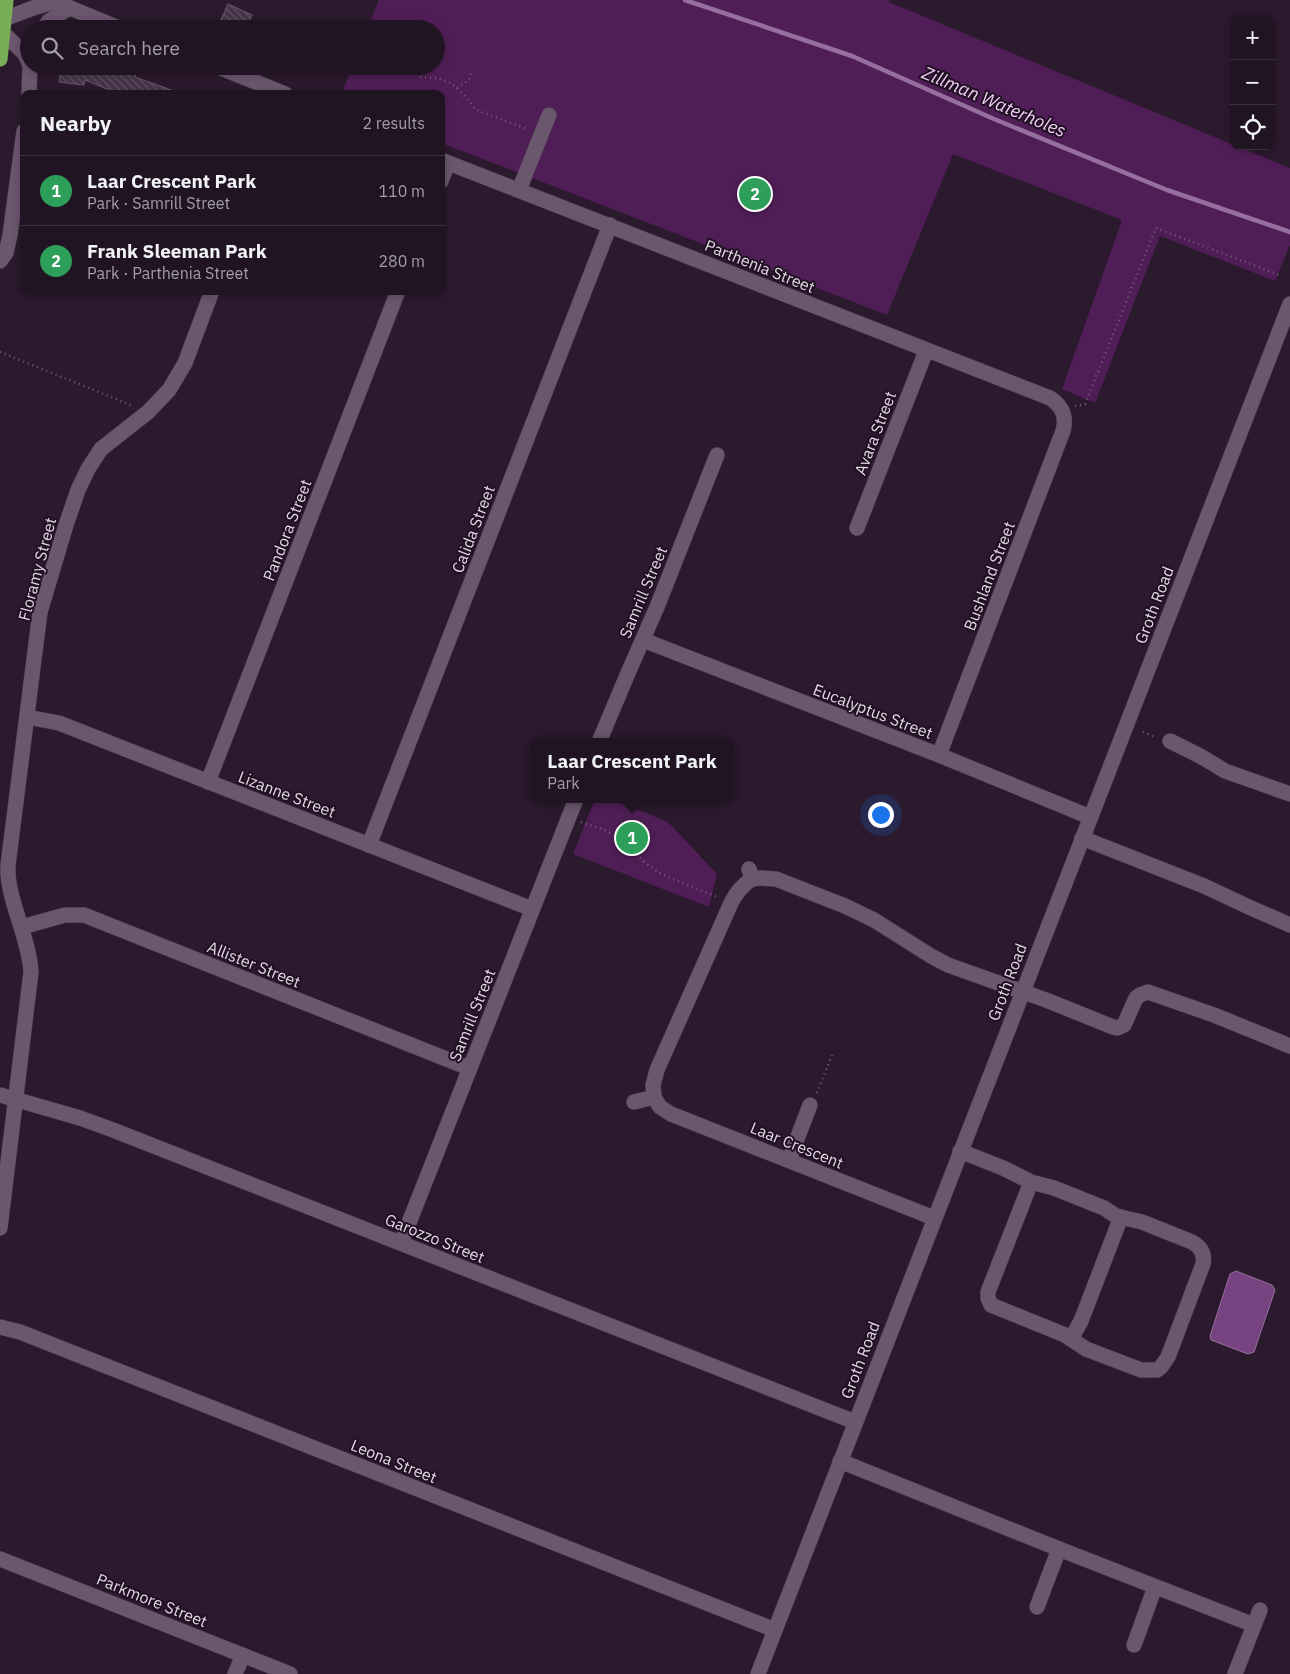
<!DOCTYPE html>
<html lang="en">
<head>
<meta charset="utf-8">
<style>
	body { margin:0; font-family:"IBM Plex Sans",sans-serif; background:#2d202f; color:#f1f3f6 }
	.controls { position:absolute; right:15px; top:15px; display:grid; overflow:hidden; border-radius:10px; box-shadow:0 2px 8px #0003 }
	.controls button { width:45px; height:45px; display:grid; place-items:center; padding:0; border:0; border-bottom:1px solid #3d3240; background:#201322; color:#f1f3f6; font:25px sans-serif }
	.you { position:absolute; left:880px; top:814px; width:18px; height:18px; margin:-12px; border:4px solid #fff; border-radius:50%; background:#1a73e8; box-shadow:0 0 0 8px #1a73e833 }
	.badge { display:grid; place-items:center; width:32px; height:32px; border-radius:50%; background:#2563eb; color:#fff; font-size:16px; font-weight:700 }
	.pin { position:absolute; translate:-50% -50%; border:2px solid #fff; box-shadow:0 1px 5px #0006 }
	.popup { position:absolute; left:531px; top:738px; width:202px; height:65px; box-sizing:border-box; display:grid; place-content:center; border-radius:10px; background:#201322; filter:drop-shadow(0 1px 4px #0005); font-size:16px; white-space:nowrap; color:#a29ea5 }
	.popup b { font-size:19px; color:#f1f3f6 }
	.popup::after { content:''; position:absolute; left:50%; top:100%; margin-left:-10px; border:10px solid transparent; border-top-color:#201322 }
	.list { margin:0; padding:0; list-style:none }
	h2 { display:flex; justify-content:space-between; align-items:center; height:65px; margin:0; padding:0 20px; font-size:21px }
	h2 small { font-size:16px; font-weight:400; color:#a29ea5 }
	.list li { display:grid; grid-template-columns:32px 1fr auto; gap:15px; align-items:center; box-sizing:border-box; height:70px; padding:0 20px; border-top:1px solid #3d3240 }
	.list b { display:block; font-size:19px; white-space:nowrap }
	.list p { margin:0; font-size:16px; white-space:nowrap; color:#a29ea5 }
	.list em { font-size:16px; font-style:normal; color:#a29ea5 }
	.icon { flex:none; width:28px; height:28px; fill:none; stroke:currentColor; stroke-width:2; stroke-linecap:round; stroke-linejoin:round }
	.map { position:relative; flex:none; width:1290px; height:1674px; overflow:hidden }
	.search { position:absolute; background:#201322; box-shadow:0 2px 8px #0003; left:20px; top:20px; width:425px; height:55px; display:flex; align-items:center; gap:12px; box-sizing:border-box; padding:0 18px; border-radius:28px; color:#a29ea5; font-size:19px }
	.panel { position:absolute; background:#201322; box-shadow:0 2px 8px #0003; left:20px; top:90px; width:425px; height:205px; border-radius:10px }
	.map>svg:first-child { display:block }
	.park { fill:#501e57 }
	.water { fill:#774280; stroke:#976f9e }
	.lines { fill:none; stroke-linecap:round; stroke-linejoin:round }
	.stream { stroke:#976f9e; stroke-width:4.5 }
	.building { fill:url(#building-back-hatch); stroke:#6b566e }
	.minor-casing { stroke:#453747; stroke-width:16 }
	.highway-casing { stroke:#453747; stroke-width:16 }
	.path { stroke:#6f6071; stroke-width:2.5; stroke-dasharray:1 4; stroke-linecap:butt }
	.minor { stroke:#6a566d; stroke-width:15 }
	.highway { stroke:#7aad57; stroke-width:15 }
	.labels { text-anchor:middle; stroke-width:4; stroke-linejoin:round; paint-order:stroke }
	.street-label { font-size:16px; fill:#e2d7e4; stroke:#211023 }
	.water-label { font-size:18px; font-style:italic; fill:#f0d1f4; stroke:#211023 }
</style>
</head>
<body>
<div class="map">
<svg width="1290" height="1674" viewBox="0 0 1290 1674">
	<defs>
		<pattern id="building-back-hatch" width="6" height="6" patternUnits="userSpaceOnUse" patternTransform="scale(1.25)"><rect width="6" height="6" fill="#463349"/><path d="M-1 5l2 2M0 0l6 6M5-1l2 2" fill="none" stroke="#605063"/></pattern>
	</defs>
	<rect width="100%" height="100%" fill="#2b192d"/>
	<g class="park">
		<polygon points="379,0 889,0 889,2 1234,145 1234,146 1237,146 1290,168 1290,245 1275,281 1160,236 1095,403 1062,389 1122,220 953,154 887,315 441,143 441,94 343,94 342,92 353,66 436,66 436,29 367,29"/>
		<polygon points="595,799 611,799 668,822 717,874 709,907 573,854"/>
	</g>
	<polygon class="water" points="1236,1271 1272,1285 1275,1290 1254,1352 1248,1354 1211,1340 1210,1336 1230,1274"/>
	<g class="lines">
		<polyline class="stream" points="685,0 852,56 994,119 1167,190 1290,232"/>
	</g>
	<g class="building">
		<polygon points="228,4 252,15 246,29 217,29"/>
		<polygon points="61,66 109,66 119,70 120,68 136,74 135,77 177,92 177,94 119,94 85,80 84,85 59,82"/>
	</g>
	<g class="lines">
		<defs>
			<g id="minor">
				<polyline points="51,0 121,29"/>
				<polyline points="4,19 33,8 53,2"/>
				<polyline points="43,29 49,21 69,8"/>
				<polyline points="2,32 25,54 29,63"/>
				<polyline points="216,66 285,94"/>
				<polyline points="29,94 30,66"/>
				<path d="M441,160L1050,398C1062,406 1067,416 1063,431L939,755"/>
				<polyline points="441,181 448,163"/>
				<polyline points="519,190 549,115"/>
				<polyline points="0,261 6,253 10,235 24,131"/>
				<polyline points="857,528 926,351"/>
				<polyline points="643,640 939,755 1090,817"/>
				<polyline points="27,717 59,723 532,909"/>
				<polyline points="1170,741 1202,757 1225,771 1290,794"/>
				<polyline points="599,742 628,673 657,607 717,455"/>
				<polyline points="208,782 398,291"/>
				<polyline points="1082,838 1204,886 1251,908 1290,925"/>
				<polyline points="369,845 610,225"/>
				<polyline points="749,869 752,879 760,878 776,879 845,906 874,920 931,956 948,965 1046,1000 1113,1027 1117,1028 1124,1025 1136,998 1140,995 1148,992 1214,1015 1290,1046"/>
				<polyline points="22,927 65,915 84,915 469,1068"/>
				<polyline points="0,1095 80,1118 113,1130 855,1422"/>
				<polyline points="654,1097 660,1107 671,1114 934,1218"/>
				<path d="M634,1102L654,1097L653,1085L657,1070L731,903C736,893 742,885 752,879"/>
				<path d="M960,1151L1003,1168L1031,1182L1054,1188L1104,1208L1116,1216L1142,1222L1192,1242C1201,1247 1205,1254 1203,1264L1168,1357L1161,1367L1157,1370H1141L1086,1349L1065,1335L991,1305L988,1298V1292L1031,1182"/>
				<polyline points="789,1160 810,1105"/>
				<path d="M0,1228L31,972C29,936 6,898 8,865L40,612L66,525L78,490L88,469L101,449L148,412L169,390L185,363L212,291"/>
				<polyline points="401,1243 576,799"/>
				<polyline points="0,1327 20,1332 775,1630"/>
				<polyline points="1071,1339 1081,1321 1121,1217"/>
				<polyline points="840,1461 1059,1549 1254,1625"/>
				<polyline points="0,1559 290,1674"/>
				<polyline points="1037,1607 1059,1549"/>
				<polyline points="1134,1645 1155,1587"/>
				<polyline points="235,1674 243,1655"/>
				<polyline points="758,1674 1290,304"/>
				<polyline points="1235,1674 1260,1610"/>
			</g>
			<polyline id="highway" points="0,59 6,0"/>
		</defs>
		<use href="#minor" class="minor-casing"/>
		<use href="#highway" class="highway-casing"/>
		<g class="path">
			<polyline points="420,77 438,78 452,84 462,93 476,110 527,129"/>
			<polyline points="457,88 469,80 471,73"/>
			<polyline points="0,352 133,406"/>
			<polyline points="1075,406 1085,404 1156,228 1282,276"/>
			<polyline points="1143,732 1155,737"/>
			<polyline points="581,822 607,831 620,840 647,864 661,874 717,897"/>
			<polyline points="817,1093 832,1055"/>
		</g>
		<use href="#minor" class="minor"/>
		<use href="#highway" class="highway"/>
	</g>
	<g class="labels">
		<g class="street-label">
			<text transform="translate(760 266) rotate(22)" y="6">Parthenia Street</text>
			<text transform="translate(875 433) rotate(-69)" y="6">Avara Street</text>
			<text transform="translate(473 529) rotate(-69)" y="6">Calida Street</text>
			<text transform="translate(287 530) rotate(-69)" y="6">Pandora Street</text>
			<text transform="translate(37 569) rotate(-75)" y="6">Floramy Street</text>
			<text transform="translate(989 576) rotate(-69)" y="6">Bushland Street</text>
			<text transform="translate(643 592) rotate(-67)" y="6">Samrill Street</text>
			<text transform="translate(1154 605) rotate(-69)" y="6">Groth Road</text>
			<text transform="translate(873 711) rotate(21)" y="6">Eucalyptus Street</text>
			<text transform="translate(287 794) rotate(21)" y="6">Lizanne Street</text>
			<text transform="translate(254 964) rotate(22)" y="6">Allister Street</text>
			<text transform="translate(1007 982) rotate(-69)" y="6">Groth Road</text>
			<text transform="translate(472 1015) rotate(-68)" y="6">Samrill Street</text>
			<text transform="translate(797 1145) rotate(22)" y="6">Laar Crescent</text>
			<text transform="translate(435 1238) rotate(22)" y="6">Garozzo Street</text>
			<text transform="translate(860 1360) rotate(-69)" y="6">Groth Road</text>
			<text transform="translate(394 1461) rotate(22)" y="6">Leona Street</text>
			<text transform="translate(152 1600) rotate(22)" y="6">Parkmore Street</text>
		</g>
		<g class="water-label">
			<text transform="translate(994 102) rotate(23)" y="6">Zillman Waterholes</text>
		</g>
	</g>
</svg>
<div class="controls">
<button>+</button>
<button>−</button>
<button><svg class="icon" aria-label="locate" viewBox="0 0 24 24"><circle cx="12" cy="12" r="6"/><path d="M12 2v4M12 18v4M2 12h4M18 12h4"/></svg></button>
</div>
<div class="you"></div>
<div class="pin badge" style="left:632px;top:838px;background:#2e9e5b">1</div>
<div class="popup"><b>Laar Crescent Park</b>Park</div>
<div class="pin badge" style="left:755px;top:194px;background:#2e9e5b">2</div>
<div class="search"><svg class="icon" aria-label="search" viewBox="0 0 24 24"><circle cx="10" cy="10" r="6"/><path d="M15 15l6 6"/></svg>Search here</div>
<section class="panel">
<h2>Nearby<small>2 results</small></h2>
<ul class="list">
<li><span class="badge" style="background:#2e9e5b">1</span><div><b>Laar Crescent Park</b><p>Park · Samrill Street</p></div><em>110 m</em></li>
<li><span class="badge" style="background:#2e9e5b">2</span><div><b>Frank Sleeman Park</b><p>Park · Parthenia Street</p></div><em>280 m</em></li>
</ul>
</section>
</div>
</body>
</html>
